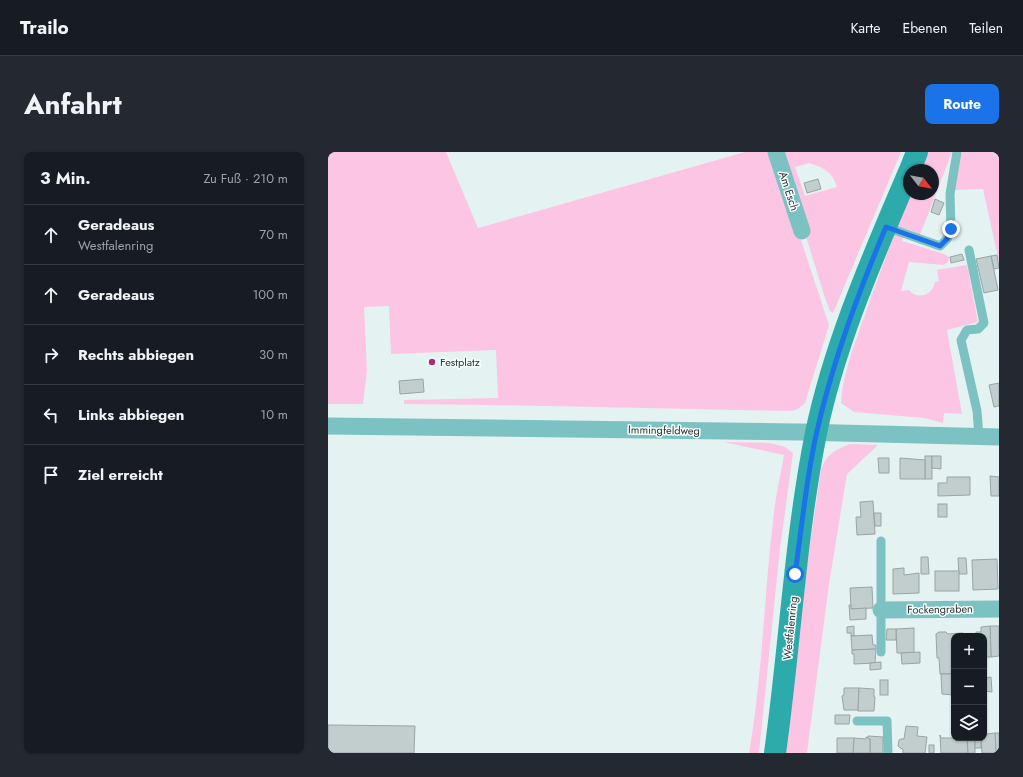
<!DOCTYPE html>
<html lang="de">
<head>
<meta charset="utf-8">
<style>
	body { margin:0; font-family:Jost,sans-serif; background:#242831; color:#f1f3f6 }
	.controls { position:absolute; right:12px; bottom:12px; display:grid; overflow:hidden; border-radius:8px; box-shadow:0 1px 3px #0004 }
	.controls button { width:36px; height:36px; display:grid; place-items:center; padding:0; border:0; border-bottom:1px solid #363941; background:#171b24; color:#f1f3f6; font:20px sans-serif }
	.compass { position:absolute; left:575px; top:12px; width:36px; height:36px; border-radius:50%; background:#171b24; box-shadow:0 1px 3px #0004; rotate:121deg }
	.stop { position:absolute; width:12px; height:12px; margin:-9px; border:3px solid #1a73e8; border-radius:50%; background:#fff }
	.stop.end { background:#1a73e8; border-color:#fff; box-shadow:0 1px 4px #0008 }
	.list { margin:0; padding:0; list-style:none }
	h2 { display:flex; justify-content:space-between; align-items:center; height:52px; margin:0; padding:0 16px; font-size:17px }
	h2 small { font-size:13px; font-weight:400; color:#9ea1a6 }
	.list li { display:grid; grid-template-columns:26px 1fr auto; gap:12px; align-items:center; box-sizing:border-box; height:60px; padding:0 16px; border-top:1px solid #363941 }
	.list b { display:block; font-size:15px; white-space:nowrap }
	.list p { margin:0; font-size:13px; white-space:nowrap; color:#9ea1a6 }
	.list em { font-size:13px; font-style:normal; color:#9ea1a6 }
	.icon { flex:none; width:22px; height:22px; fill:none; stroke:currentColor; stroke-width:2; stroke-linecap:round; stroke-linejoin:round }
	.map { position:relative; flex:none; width:671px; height:601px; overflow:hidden; border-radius:8px }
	header { display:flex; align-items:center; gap:24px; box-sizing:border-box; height:56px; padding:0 20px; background:#171b24; border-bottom:1px solid #363941 }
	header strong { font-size:19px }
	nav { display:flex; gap:22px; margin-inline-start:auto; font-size:14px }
	.intro { display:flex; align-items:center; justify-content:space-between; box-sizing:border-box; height:96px; padding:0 24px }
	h1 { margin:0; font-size:28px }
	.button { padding:10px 18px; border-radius:8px; background:#1a73e8; color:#fff; font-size:14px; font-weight:700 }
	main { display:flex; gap:24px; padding:0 24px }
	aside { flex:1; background:#171b24; border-radius:8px; box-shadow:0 1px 3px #0004 }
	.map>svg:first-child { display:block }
	.green { fill:#fcc5e3; fill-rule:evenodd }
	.building { fill:#c2cece; stroke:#99a4a4 }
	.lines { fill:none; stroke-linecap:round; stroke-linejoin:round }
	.lane { stroke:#7dc2c2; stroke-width:9 }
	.street { stroke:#7dc2c2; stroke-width:17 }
	.secondary { stroke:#2dabac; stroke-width:22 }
	.route { stroke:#1a73e8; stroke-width:5 }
	.poi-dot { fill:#a92d7f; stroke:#f5fffe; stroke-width:1.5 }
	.labels { text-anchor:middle; stroke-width:3; stroke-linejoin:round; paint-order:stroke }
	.street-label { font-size:11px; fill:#2b3030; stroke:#f5fffe }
	.poi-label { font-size:11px; fill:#2b3030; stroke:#f5fffe; text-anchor:start }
</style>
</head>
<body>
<header>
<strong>Trailo</strong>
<nav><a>Karte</a><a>Ebenen</a><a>Teilen</a></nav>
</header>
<div class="intro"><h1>Anfahrt</h1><a class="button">Route</a></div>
<main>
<aside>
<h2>3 Min.<small>Zu Fuß · 210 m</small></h2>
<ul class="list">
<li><svg class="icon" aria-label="ahead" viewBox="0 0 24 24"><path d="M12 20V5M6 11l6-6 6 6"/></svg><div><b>Geradeaus</b><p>Westfalenring</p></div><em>70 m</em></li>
<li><svg class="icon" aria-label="ahead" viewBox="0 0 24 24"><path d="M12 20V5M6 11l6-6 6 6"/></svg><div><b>Geradeaus</b></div><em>100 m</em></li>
<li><svg class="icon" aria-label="right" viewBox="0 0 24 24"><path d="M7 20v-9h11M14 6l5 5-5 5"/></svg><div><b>Rechts abbiegen</b></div><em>30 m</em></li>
<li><svg class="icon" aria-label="left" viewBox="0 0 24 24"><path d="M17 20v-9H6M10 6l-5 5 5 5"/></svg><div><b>Links abbiegen</b></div><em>10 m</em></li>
<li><svg class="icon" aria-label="arrive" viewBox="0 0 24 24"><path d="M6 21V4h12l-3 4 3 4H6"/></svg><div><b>Ziel erreicht</b></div></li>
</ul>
</aside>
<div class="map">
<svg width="671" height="601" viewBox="0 0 671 601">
	<rect width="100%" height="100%" fill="#e5f2f2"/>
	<g class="green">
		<path d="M0,0H118L150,76L417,0H444L501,173L477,251L470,257L463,259C334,257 205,253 76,252V248L170,246L168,198L63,202L61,154L36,155L39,218L35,252H0Z"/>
		<path d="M452,0H573L505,161L502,159L497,146ZM481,11C496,16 504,19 509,35L477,44L467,15Z"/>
		<path d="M599,0H624L592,83L579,77L574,89L616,102L621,105L620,110L616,113L581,110L573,139L581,138C589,148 605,144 607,130L611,129L609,118L639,113L650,170L619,178L634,262L616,261L615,271L596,266L526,260L513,251C514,224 526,194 535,168C550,126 565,84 582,42H605V18H592Z"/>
		<polygon points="634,0 671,0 671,110 655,37 626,38 628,19"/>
		<path d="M396,290L442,291L457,295L465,301L452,396L431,601H421C435,521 436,440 446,360C448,341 453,322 456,303Z"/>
		<path d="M522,292L550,293L519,322L501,432L479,601H454L470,475L493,317C500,301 507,298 522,292Z"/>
	</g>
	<g class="building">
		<polygon points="490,27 493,37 479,41 476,31"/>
		<polygon points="607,47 616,51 611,63 603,60"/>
		<polygon points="634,102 636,108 623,111 622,105"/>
		<polygon points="669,103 671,116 666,117 663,104"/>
		<polygon points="663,104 670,138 656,141 648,107"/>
		<polygon points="95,227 96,240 72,242 71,229"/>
		<polygon points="671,231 671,254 666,255 661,233"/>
		<rect x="597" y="304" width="7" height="23"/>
		<polygon points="604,304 613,304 613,317 604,316"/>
		<polygon points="550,306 561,306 561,321 551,321"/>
		<polygon points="572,306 597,308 597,327 572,327"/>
		<polygon points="662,324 671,325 671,344 663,344"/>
		<polygon points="619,325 642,325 642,343 610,344 610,331 619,331"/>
		<polygon points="545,349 547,382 529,383 528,365 533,365 532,350"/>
		<rect x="610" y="352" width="9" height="13"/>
		<polygon points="546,361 553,361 553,374 547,374"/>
		<polygon points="593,405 600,405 601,422 593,422"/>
		<polygon points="630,406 638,406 639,422 631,422"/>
		<polygon points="669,407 670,437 645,438 644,408"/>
		<polygon points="576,416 576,423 591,421 591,441 565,442 565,417"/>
		<rect x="607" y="419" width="24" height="20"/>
		<polygon points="544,435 545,456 523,457 522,436"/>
		<polygon points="521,453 523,453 523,457 538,456 538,467 522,468"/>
		<polygon points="526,474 526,484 523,484 523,481 519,481 519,475"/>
		<polygon points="662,474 671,474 671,504 663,505"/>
		<polygon points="662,474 663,505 656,505 656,484 648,484 648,480 653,480 653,475"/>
		<polygon points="586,476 586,501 569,501 568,477"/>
		<polygon points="559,477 568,477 568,488 558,488"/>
		<polygon points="611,480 618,480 620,482 635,481 635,484 626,484 626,522 612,522 611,506 609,506 608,482"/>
		<polygon points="544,483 545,493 548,493 548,497 524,498 523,484"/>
		<polygon points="548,497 547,511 526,512 526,502 524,502 524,498"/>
		<polygon points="592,500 592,511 574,512 573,501"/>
		<polygon points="553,510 553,517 542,518 542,511"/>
		<polygon points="613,522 626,522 626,543 614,542"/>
		<polygon points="663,525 664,540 656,539 656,526"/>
		<rect x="552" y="528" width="8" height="15"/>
		<polygon points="516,536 531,536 530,559 530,558 516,558 514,544 516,543"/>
		<polygon points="531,536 546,537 546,545 547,545 546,559 530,559"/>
		<polygon points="507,563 522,563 521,572 507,572"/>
		<polygon points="0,573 87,574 86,601 0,601"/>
		<polygon points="578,574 590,575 589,584 599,585 597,601 575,601 575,597 572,596 570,594 571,588 573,587 576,587"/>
		<polygon points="667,581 671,581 671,601 668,601"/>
		<polygon points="667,581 668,601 654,601 653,586 656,586 656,584 659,582"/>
		<polygon points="612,583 613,586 639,586 640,601 613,601"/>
		<polygon points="540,584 555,585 555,601 542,601 542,587 539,587"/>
		<polygon points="538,585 542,587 542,601 525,601 526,586 538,587"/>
		<polygon points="509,586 526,586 525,601 509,601"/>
		<polygon points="647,586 647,601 640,601 639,587"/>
		<rect x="647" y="586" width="6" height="10"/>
		<rect x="601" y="593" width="5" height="8"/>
	</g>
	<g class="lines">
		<g class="lane">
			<polyline points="558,75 612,94 619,87 623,77 622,42 629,0"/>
			<polyline points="641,98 656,171 650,177 639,178 633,188 649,259 651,284"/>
			<polyline points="553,389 553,500"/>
			<polyline points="529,569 559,569 560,601"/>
		</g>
		<g class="street">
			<polyline points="448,0 474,79"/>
			<polyline points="0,274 472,280 671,285"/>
			<polyline points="553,458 671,457"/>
		</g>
		<g class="secondary">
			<polyline points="582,18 589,0"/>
			<path d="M447,601C462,494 467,386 488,281C507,190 545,105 581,20"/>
		</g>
	</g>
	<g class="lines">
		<path class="route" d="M467,422C474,375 478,326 489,279C505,208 530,141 558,75L612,94L619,87L623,77"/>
	</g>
	<circle class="poi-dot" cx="104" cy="210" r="4"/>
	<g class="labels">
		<g class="street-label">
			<text transform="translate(461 39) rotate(72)" y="4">Am Esch</text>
			<text transform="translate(336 278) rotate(1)" y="4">Immingfeldweg</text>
			<text transform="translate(612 457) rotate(-1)" y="4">Fockengraben</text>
			<text transform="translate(462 476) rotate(-84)" y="4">Westfalenring</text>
		</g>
		<g class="poi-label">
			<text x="112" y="214">Festplatz</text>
		</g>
	</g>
</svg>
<div class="controls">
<button>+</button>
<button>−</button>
<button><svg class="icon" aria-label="layers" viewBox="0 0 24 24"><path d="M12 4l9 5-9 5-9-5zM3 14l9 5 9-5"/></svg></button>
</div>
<svg class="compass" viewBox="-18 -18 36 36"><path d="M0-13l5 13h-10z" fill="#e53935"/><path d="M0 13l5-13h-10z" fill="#9ea1a6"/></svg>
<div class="stop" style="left:467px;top:422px"></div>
<div class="stop end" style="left:623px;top:77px"></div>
</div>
</main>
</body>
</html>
